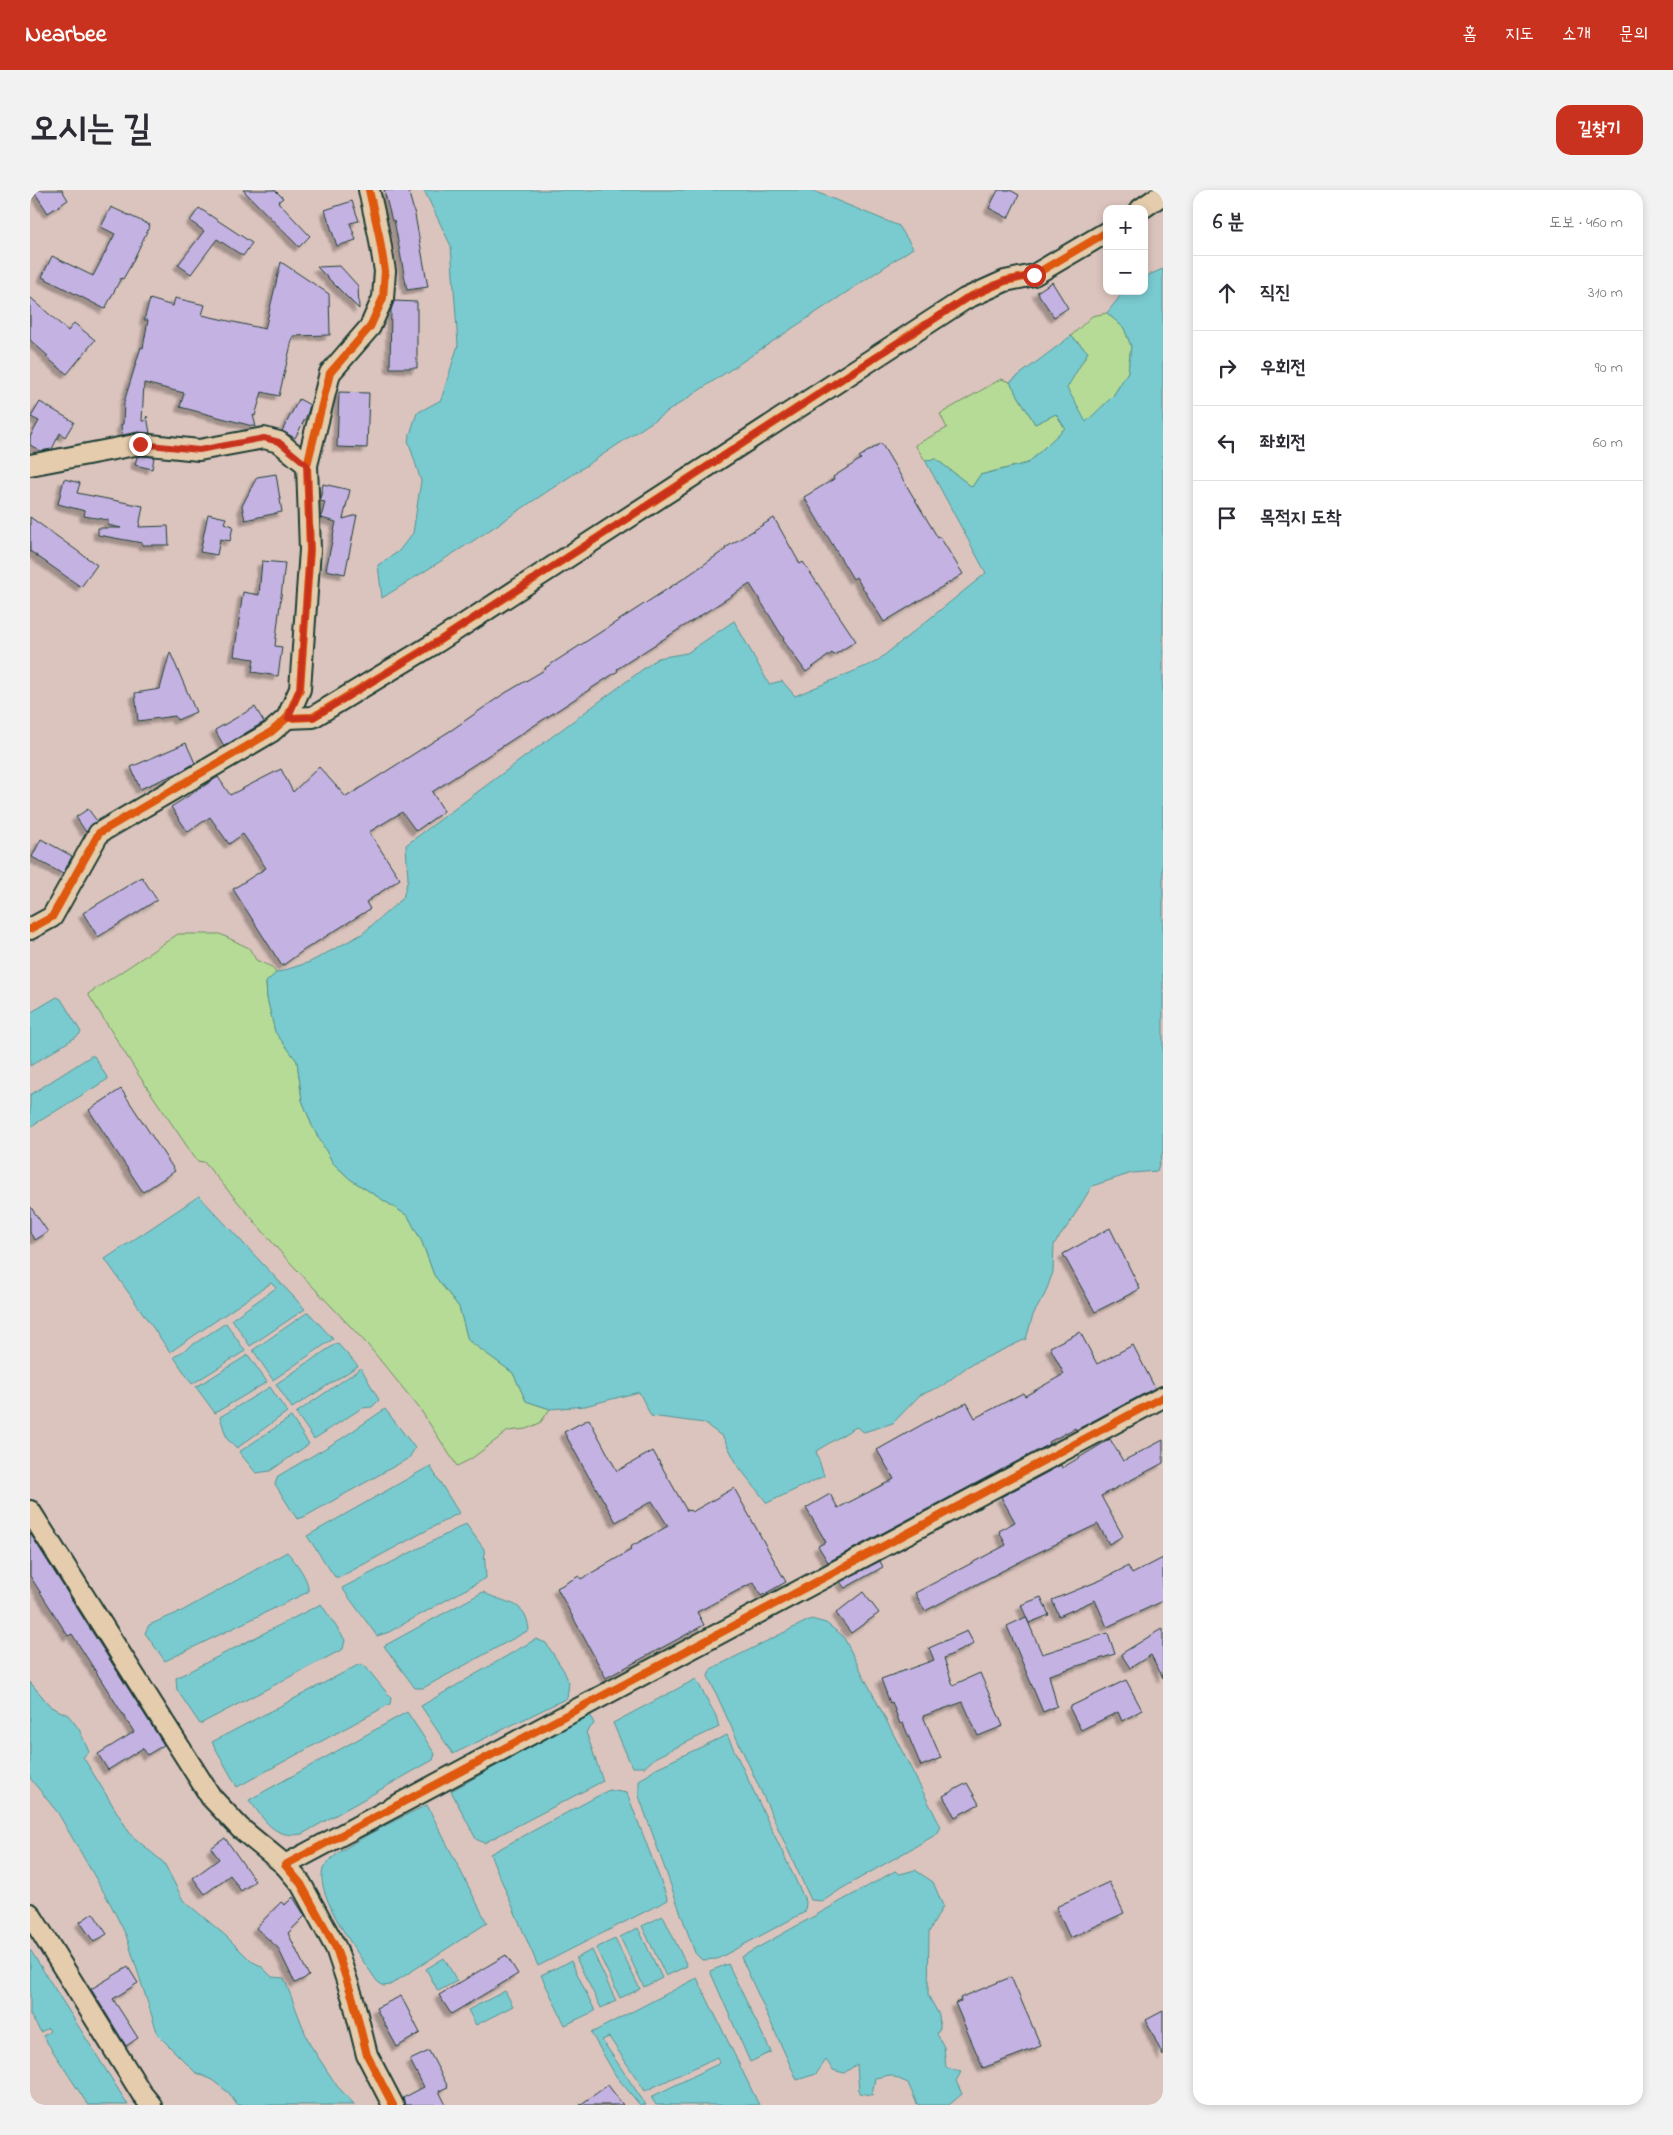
<!DOCTYPE html>
<html lang="ko">
<head>
<meta charset="utf-8">
<style>
	body { margin:0; font-family:"Indie Flower","Poor Story",sans-serif; background:#f2f2f3; color:#2b2b33 }
	.controls { position:absolute; right:15px; top:15px; display:grid; overflow:hidden; border-radius:10px; box-shadow:0 2px 8px #0003 }
	.controls button { width:45px; height:45px; display:grid; place-items:center; padding:0; border:0; border-bottom:1px solid #e1e1e2; background:#fff; color:#2b2b33; font:25px sans-serif }
	.stop { position:absolute; width:15px; height:15px; margin:-11px; border:4px solid #c8321e; border-radius:50%; background:#fff }
	.stop.end { background:#c8321e; border-color:#fff; box-shadow:0 1px 5px #0008 }
	.list { margin:0; padding:0; list-style:none }
	h2 { display:flex; justify-content:space-between; align-items:center; height:65px; margin:0; padding:0 20px; font-size:21px }
	h2 small { font-size:16px; font-weight:400; color:#7c7c81 }
	.list li { display:grid; grid-template-columns:32px 1fr auto; gap:15px; align-items:center; box-sizing:border-box; height:75px; padding:0 20px; border-top:1px solid #e1e1e2 }
	.list b { display:block; font-size:19px; white-space:nowrap }
	.list em { font-size:16px; font-style:normal; color:#7c7c81 }
	.icon { flex:none; width:28px; height:28px; fill:none; stroke:currentColor; stroke-width:2; stroke-linecap:round; stroke-linejoin:round }
	.map { position:relative; flex:none; width:1133px; height:1915px; overflow:hidden; border-radius:15px }
	header { display:flex; align-items:center; gap:30px; box-sizing:border-box; height:70px; padding:0 25px; background:#c8321e; color:#fff }
	header strong { font-size:24px }
	nav { display:flex; gap:28px; margin-inline-start:auto; font-size:18px }
	.intro { display:flex; align-items:center; justify-content:space-between; box-sizing:border-box; height:120px; padding:0 30px }
	h1 { margin:0; font-size:35px }
	.button { padding:12px 22px; border-radius:15px; background:#c8321e; color:#fff; font-size:18px; font-weight:700 }
	main { display:flex; gap:30px; padding:0 30px }
	aside { flex:1; background:#fff; border-radius:15px; box-shadow:0 2px 8px #0003 }
	.map>svg:first-child { display:block }
	.green { fill:#b6db96; stroke:#6a8c65 }
	.water { fill:#79cbd0; stroke:#559292 }
	.building { fill:#c4b2e2; stroke:#1f3d34; filter:url(#shadow) }
	.lines { fill:none; stroke-linecap:round; stroke-linejoin:round }
	.street-casing { stroke:#1f3d34; stroke-width:24 }
	.street { stroke:#e5ccad; stroke-width:20 }
	.cycleway-casing { stroke:#e5ccad; stroke-width:11 }
	.cycleway { stroke:#de580e; stroke-width:8 }
	.route { stroke:#c8321e; stroke-width:6 }
</style>
</head>
<body>
<header>
<strong>Nearbee</strong>
<nav><a>홈</a><a>지도</a><a>소개</a><a>문의</a></nav>
</header>
<div class="intro"><h1>오시는 길</h1><a class="button">길찾기</a></div>
<main>
<div class="map">
<svg width="1133" height="1915" viewBox="0 0 1133 1915">
	<defs>
		<filter id="shadow"><feDropShadow dx="-4.5" dy="4.5" stdDeviation="1" flood-color="#0004"/></filter>
	</defs>
	<rect width="100%" height="100%" fill="#dbc4bd"/>
	<filter id="ink" filterUnits="userSpaceOnUse"><feTurbulence type="fractalNoise" baseFrequency=".02" numOctaves="2"/><feDisplacementMap in="SourceGraphic" scale="10" xChannelSelector="R" yChannelSelector="G"/><feConvolveMatrix kernelMatrix="1 2 1 2 8 2 1 2 1" color-interpolation-filters="sRGB"/></filter>
	<g filter="url(#ink)">
		<g class="green">
			<polygon points="1077,123 1094,138 1101,156 1098,182 1083,206 1056,233 1036,198 1058,162 1041,146 1062,126"/>
			<polygon points="971,189 980,192 1005,234 1026,224 1035,238 998,273 950,285 942,297 906,269 895,270 885,255 917,238 910,224"/>
			<polygon points="148,744 190,744 219,758 226,770 242,777 246,783 236,793 237,808 245,841 267,871 272,910 283,938 303,973 320,989 378,1026 392,1052 404,1085 429,1117 438,1150 483,1183 496,1211 520,1219 510,1233 496,1239 478,1241 441,1269 427,1276 390,1219 337,1154 253,1065 174,972 167,971 110,887 58,804"/>
		</g>
		<g class="water">
			<polygon points="394,0 781,0 869,36 883,58 443,351 352,408 348,375 368,362 383,343 391,291 378,250 387,223 411,210 428,155 421,56"/>
			<polygon points="1133,79 1133,961 1127,981 1102,983 1062,996 1039,1034 1024,1054 1023,1082 1015,1104 1003,1125 996,1149 938,1176 912,1196 890,1205 863,1233 834,1242 826,1237 786,1261 794,1286 737,1313 708,1276 693,1247 674,1233 621,1226 609,1202 555,1216 520,1219 496,1211 483,1183 438,1150 429,1117 404,1085 392,1052 378,1026 320,989 303,973 283,938 272,910 267,871 245,842 237,808 236,792 246,783 280,772 332,744 373,708 378,689 376,655 628,468 657,463 704,431 739,494 752,491 765,506 846,472 956,383 895,270 906,269 942,297 950,285 998,273 1035,238 1026,224 1005,234 980,192 1041,146 1058,162 1037,198 1056,232 1083,206 1098,182 1101,156 1094,138 1077,123 1094,101 1114,101 1114,87"/>
			<polygon points="27,807 31,809 51,842 49,845 0,876 0,823"/>
			<polygon points="61,866 64,866 78,889 0,937 0,905"/>
			<polygon points="169,1006 275,1119 220,1156 202,1129 246,1098 241,1093 140,1162 75,1069"/>
			<polygon points="278,1122 303,1149 243,1190 223,1160"/>
			<polygon points="196,1133 215,1161 162,1194 144,1167"/>
			<polygon points="307,1153 328,1176 262,1218 246,1194"/>
			<polygon points="218,1165 237,1192 185,1223 166,1197"/>
			<polygon points="331,1178 349,1210 342,1217 332,1218 284,1249 266,1223"/>
			<polygon points="240,1197 257,1222 207,1258 197,1249 190,1227"/>
			<polygon points="355,1219 385,1258 379,1268 274,1327 267,1329 245,1294 248,1286 311,1249"/>
			<polygon points="261,1227 279,1254 240,1281 226,1283 209,1262"/>
			<polygon points="400,1276 429,1323 310,1387 305,1387 277,1346"/>
			<polygon points="436,1334 454,1359 456,1388 359,1442 347,1446 312,1398"/>
			<path d="M257,1362C265,1371 280,1390 278,1402L135,1471L115,1443L119,1435L152,1421Z"/>
			<path d="M453,1402C476,1415 496,1409 499,1440L393,1498H385L354,1456Z"/>
			<polygon points="291,1414 315,1450 313,1459 170,1534 147,1500 146,1488"/>
			<polygon points="781,1429 796,1433 813,1446 911,1637 907,1644 811,1699 793,1711 781,1710 678,1486 681,1479"/>
			<polygon points="506,1449 516,1453 534,1481 539,1493 537,1508 423,1564 391,1516"/>
			<polygon points="330,1474 335,1476 361,1508 360,1514 207,1597 182,1552"/>
			<polygon points="666,1489 686,1526 689,1537 626,1567 615,1577 602,1577 583,1533"/>
			<polygon points="0,1492 21,1517 38,1525 49,1539 59,1562 53,1567 101,1645 134,1673 153,1710 196,1746 221,1771 231,1776 242,1787 254,1788 279,1853 307,1896 325,1915 207,1915 199,1903 182,1890 165,1882 128,1845 96,1745 80,1713 28,1623 0,1588"/>
			<path d="M377,1522L405,1564L403,1570L272,1644C243,1649 235,1630 219,1610Z"/>
			<polygon points="560,1524 564,1534 556,1542 573,1591 454,1653 446,1649 421,1601"/>
			<polygon points="697,1545 776,1712 775,1722 687,1769 672,1770 665,1763 609,1606 609,1590 618,1585 624,1579"/>
			<polygon points="579,1600 597,1603 638,1710 508,1776 460,1664"/>
			<path d="M397,1615L457,1733L360,1795L353,1796L347,1791C332,1769 284,1706 293,1679C300,1660 377,1625 397,1615Z"/>
			<polygon points="885,1680 903,1692 913,1716 899,1742 898,1805 909,1825 910,1838 907,1844 914,1857 916,1878 931,1882 926,1891 932,1904 919,1915 890,1915 887,1914 878,1893 860,1885 845,1888 842,1905 829,1903 827,1874 814,1883 803,1880 796,1870 786,1884 767,1890 711,1767 865,1681 870,1684"/>
			<polygon points="633,1726 657,1776 636,1786 612,1736"/>
			<polygon points="608,1738 632,1788 614,1797 590,1747"/>
			<polygon points="585,1749 610,1799 590,1808 566,1758"/>
			<polygon points="562,1760 586,1811 571,1818 546,1768"/>
			<polygon points="0,1761 1,1761 98,1915 58,1915 13,1846 20,1841 18,1838 11,1842 0,1825"/>
			<polygon points="414,1768 427,1791 408,1801 396,1779"/>
			<polygon points="541,1771 565,1821 535,1835 511,1785"/>
			<polygon points="698,1774 741,1862 720,1872 680,1781"/>
			<polygon points="667,1788 729,1915 626,1915 621,1907 690,1873 687,1867 615,1901 579,1847 572,1850 616,1915 610,1915 586,1886 561,1843"/>
			<polygon points="475,1801 483,1816 446,1835 438,1820"/>
		</g>
		<g class="building">
			<polygon points="3,0 32,0 38,10 18,23"/>
			<polygon points="213,0 245,0 253,8 248,12 280,46 269,57"/>
			<polygon points="354,0 378,0 385,25 398,97 377,100 364,30 362,31"/>
			<polygon points="968,0 980,0 989,5 978,28 959,18"/>
			<polygon points="322,11 329,31 320,33 326,50 307,56 295,20"/>
			<polygon points="81,17 120,35 101,75 93,89 91,88 75,119 12,87 22,66 63,86 85,44 71,37"/>
			<polygon points="169,18 222,53 213,66 187,49 161,84 148,75 174,41 160,31"/>
			<polygon points="251,72 299,104 300,145 263,146 249,206 232,202 225,226 223,225 226,237 150,217 154,203 114,193 112,231 115,231 117,226 120,243 108,242 92,245 91,235 93,234 94,212 111,157 113,158 118,130 114,130 120,109 143,116 145,108 175,115 172,125 235,139"/>
			<polygon points="310,76 328,96 329,119 287,77"/>
			<polygon points="1022,92 1038,118 1024,127 1007,102"/>
			<polygon points="0,107 38,141 44,133 65,150 37,184 16,167 18,166 0,150"/>
			<polygon points="364,111 387,112 387,178 360,178 361,120"/>
			<polygon points="309,202 339,203 337,258 307,257"/>
			<polygon points="269,209 280,215 277,225 265,248 252,241"/>
			<polygon points="10,212 44,232 35,247 30,243 22,259 11,261 0,255 0,247 9,231 1,227"/>
			<polygon points="851,253 908,348 910,347 933,384 854,432 826,387 823,389 774,307 804,289 803,287 831,269 829,267"/>
			<polygon points="111,266 124,267 122,279 105,275 107,267"/>
			<polygon points="246,284 252,322 215,330 212,316 227,287"/>
			<polygon points="34,289 50,293 47,303 113,316 109,337 138,336 139,355 112,355 112,353 68,345 68,338 91,338 78,335 78,330 54,326 55,321 28,314"/>
			<polygon points="293,294 320,300 313,329 327,325 315,384 296,380 306,332 291,328 295,312 290,311"/>
			<polygon points="178,324 196,328 194,333 203,336 200,351 190,349 187,365 170,362"/>
			<polygon points="0,327 67,375 51,397 0,361"/>
			<polygon points="744,328 770,374 773,372 826,451 804,465 802,463 776,482 753,450 754,449 720,394 618,459 587,479 588,481 402,602 414,621 386,641 372,622 339,642 370,689 336,712 340,719 274,760 252,776 203,699 236,678 213,644 199,654 180,627 158,642 141,617 188,587 200,605 251,579 263,602 289,577 316,607 423,539 472,505 516,479 515,478 656,387 696,359 695,358"/>
			<polygon points="232,371 255,373 245,456 252,457 248,486 222,482 224,469 204,466 213,402 229,405"/>
			<polygon points="140,462 166,522 147,530 145,526 108,531 105,503 130,499"/>
			<polygon points="225,517 234,532 194,556 185,540"/>
			<polygon points="156,553 165,573 150,582 110,599 101,577"/>
			<polygon points="58,619 67,631 56,642 46,627"/>
			<polygon points="11,649 42,666 33,684 2,667"/>
			<polygon points="112,687 127,710 68,747 53,723"/>
			<polygon points="91,899 145,981 113,1002 59,920"/>
			<polygon points="0,1016 18,1042 5,1050 0,1043"/>
			<polygon points="1080,1038 1110,1099 1065,1122 1033,1064"/>
			<polygon points="1050,1142 1067,1174 1103,1155 1125,1198 1046,1240 1045,1238 1019,1252 1020,1254 798,1372 788,1356 796,1352 776,1318 800,1304 808,1318 864,1289 847,1260 909,1225 909,1226 937,1213 945,1228 993,1203 995,1206 1034,1184 1020,1157"/>
			<polygon points="559,1229 587,1281 623,1261 657,1321 660,1320 662,1322 704,1298 756,1392 731,1406 724,1392 667,1422 674,1435 576,1488 527,1398 549,1386 551,1389 601,1360 600,1357 638,1336 622,1311 586,1332 561,1289 560,1289 534,1242"/>
			<polygon points="1080,1249 1093,1271 1133,1250 1133,1273 1071,1306 1093,1346 1079,1354 1068,1334 1003,1365 895,1421 885,1403 976,1355 969,1341 985,1332 971,1307 1031,1275 1032,1278"/>
			<polygon points="0,1343 57,1434 134,1555 117,1565 113,1558 78,1580 68,1564 104,1542 42,1444 38,1446 0,1386"/>
			<polygon points="1133,1368 1133,1411 1077,1437 1065,1410 1029,1426 1022,1410 1071,1390 1098,1376 1102,1384"/>
			<polygon points="850,1371 853,1377 815,1398 810,1392"/>
			<polygon points="833,1402 849,1423 821,1443 806,1423"/>
			<polygon points="1011,1407 1019,1425 999,1433 991,1415"/>
			<polygon points="996,1427 1012,1464 1078,1443 1085,1464 1019,1485 1027,1516 1013,1522 977,1436"/>
			<polygon points="1133,1438 1133,1488 1121,1465 1100,1478 1091,1464"/>
			<polygon points="937,1441 944,1454 914,1468 923,1495 950,1483 973,1536 948,1546 933,1512 893,1526 911,1568 891,1576 873,1533 870,1534 862,1512 860,1513 851,1489 904,1470 899,1458"/>
			<polygon points="1096,1490 1112,1520 1092,1531 1088,1522 1051,1540 1039,1517"/>
			<polygon points="937,1593 949,1614 925,1627 913,1606"/>
			<polygon points="195,1648 225,1691 211,1701 200,1685 175,1704 163,1688 189,1669 181,1658"/>
			<polygon points="1079,1692 1094,1723 1040,1748 1026,1717"/>
			<polygon points="263,1707 275,1726 258,1743 279,1786 265,1793 248,1758 226,1738 251,1712 255,1715"/>
			<polygon points="63,1723 77,1744 64,1752 50,1732"/>
			<polygon points="476,1765 488,1784 421,1824 409,1805"/>
			<polygon points="98,1777 108,1793 83,1809 108,1848 96,1856 61,1799"/>
			<polygon points="981,1787 1011,1856 953,1878 925,1813 931,1811 930,1808"/>
			<polygon points="371,1806 390,1843 367,1857 346,1818"/>
			<polygon points="1133,1821 1133,1866 1116,1830"/>
			<polygon points="399,1861 418,1897 409,1901 416,1915 375,1915 373,1908 394,1897 380,1870"/>
			<polygon points="578,1895 593,1915 550,1915"/>
		</g>
		<g class="lines">
			<defs>
				<g id="street">
					<polyline points="1111,19 1133,4"/>
					<polyline points="0,275 110,254 169,260 234,248 249,252 277,275"/>
					<polyline points="257,528 283,527 407,452 935,109 975,91 1004,85 1077,42"/>
					<polyline points="0,739 22,727 69,643 241,542 257,528 270,499 280,360 277,275 300,183 340,137 353,108 355,81 349,45 339,0"/>
					<polyline points="0,1321 181,1607 210,1638 255,1675"/>
					<polyline points="0,1724 112,1904 121,1915"/>
					<polyline points="363,1915 337,1865 323,1809 306,1758 271,1694 255,1675 1133,1207"/>
				</g>
			</defs>
			<use href="#street" class="street-casing"/>
			<use href="#street" class="street"/>
			<defs>
				<g id="cycleway">
					<polyline points="257,528 283,527 407,452 935,109 975,91 1004,85 1077,42"/>
					<polyline points="0,739 22,727 69,643 241,542 257,528 270,499 280,360 277,275 300,183 340,137 353,108 355,81 349,45 339,0"/>
					<polyline points="363,1915 337,1865 323,1809 306,1758 271,1694 255,1675 1133,1207"/>
				</g>
			</defs>
			<use href="#cycleway" class="cycleway-casing"/>
			<use href="#cycleway" class="cycleway"/>
		</g>
	</g>
	<g class="lines" filter="url(#ink)">
		<polyline class="route" points="110,254 169,260 234,248 249,252 277,275 280,360 270,498 258,528 284,527 407,452 935,109 975,91 1004,85"/>
	</g>
</svg>
<div class="controls">
<button>+</button>
<button>−</button>
</div>
<div class="stop" style="left:1004px;top:85px"></div>
<div class="stop end" style="left:110px;top:254px"></div>
</div>
<aside>
<h2>6 분<small>도보 · 460 m</small></h2>
<ul class="list">
<li><svg class="icon" aria-label="ahead" viewBox="0 0 24 24"><path d="M12 20V5M6 11l6-6 6 6"/></svg><div><b>직진</b></div><em>310 m</em></li>
<li><svg class="icon" aria-label="right" viewBox="0 0 24 24"><path d="M7 20v-9h11M14 6l5 5-5 5"/></svg><div><b>우회전</b></div><em>90 m</em></li>
<li><svg class="icon" aria-label="left" viewBox="0 0 24 24"><path d="M17 20v-9H6M10 6l-5 5 5 5"/></svg><div><b>좌회전</b></div><em>60 m</em></li>
<li><svg class="icon" aria-label="arrive" viewBox="0 0 24 24"><path d="M6 21V4h12l-3 4 3 4H6"/></svg><div><b>목적지 도착</b></div></li>
</ul>
</aside>
</main>
</body>
</html>
